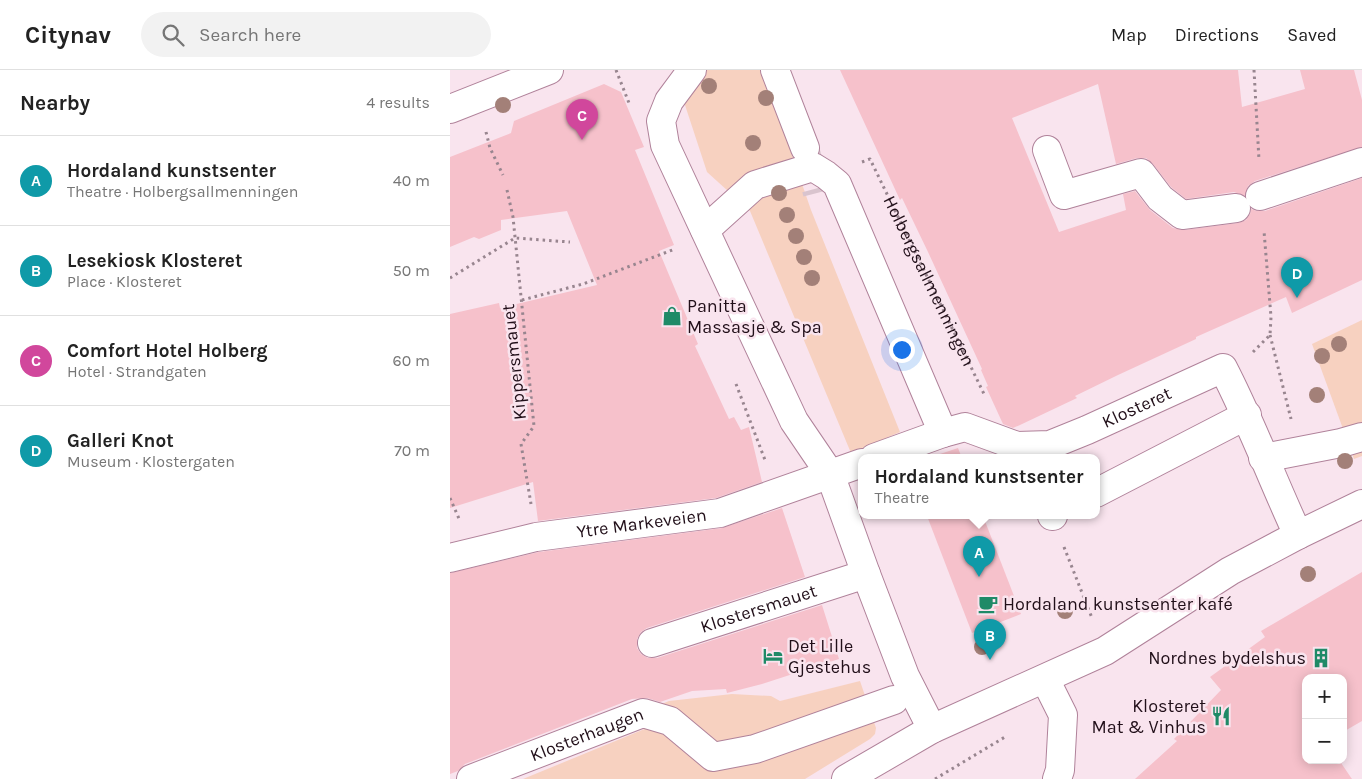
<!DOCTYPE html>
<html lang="en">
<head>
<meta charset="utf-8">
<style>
	body { margin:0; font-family:Karla,sans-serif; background:#f2f2f2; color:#222 }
	.controls { position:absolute; right:15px; bottom:15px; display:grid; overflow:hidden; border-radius:10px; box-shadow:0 2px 12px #0003 }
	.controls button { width:45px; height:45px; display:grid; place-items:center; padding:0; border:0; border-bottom:1px solid #e0e0e0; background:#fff; color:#222; font:25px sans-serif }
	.you { position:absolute; left:451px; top:279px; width:18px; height:18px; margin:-12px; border:4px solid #fff; border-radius:50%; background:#1a73e8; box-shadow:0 0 0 8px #1a73e833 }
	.badge { display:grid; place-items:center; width:32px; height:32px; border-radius:50%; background:#1f8a67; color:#fff; font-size:16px; font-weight:700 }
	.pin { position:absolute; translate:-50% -41px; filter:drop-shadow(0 1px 2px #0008) }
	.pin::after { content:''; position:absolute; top:26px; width:18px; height:15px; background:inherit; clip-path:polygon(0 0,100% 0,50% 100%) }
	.popup { position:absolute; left:408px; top:384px; width:242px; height:65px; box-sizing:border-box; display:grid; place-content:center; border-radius:10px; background:#fff; filter:drop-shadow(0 1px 4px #0005); font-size:16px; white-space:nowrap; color:#767676 }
	.popup b { font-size:19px; color:#222 }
	.popup::after { content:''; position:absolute; left:50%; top:100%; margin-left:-10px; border:10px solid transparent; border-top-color:#fff }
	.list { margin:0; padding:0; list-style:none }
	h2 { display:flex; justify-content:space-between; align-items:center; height:65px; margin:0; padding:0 20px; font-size:21px }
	h2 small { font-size:16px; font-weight:400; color:#767676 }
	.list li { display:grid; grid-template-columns:32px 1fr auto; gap:15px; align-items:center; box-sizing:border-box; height:90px; padding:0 20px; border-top:1px solid #e0e0e0 }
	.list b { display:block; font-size:19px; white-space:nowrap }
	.list p { margin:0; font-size:16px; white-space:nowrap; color:#767676 }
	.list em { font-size:16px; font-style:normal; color:#767676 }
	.icon { flex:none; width:28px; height:28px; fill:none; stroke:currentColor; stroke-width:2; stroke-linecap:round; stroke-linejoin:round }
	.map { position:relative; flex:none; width:912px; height:709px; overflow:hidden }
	header { display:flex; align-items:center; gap:30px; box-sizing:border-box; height:70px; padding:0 25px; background:#fff; border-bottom:1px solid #e0e0e0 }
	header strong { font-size:24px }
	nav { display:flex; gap:28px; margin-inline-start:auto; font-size:18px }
	.search { width:350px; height:45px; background:#f2f2f2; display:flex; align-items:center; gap:12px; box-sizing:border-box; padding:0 18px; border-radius:28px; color:#767676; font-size:19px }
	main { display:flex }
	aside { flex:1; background:#fff }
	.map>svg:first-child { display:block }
	.green { fill:#f7d1c0 }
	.building { fill:#f6c1cb }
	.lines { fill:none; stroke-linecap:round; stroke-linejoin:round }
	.minor-tunnel { stroke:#d9c4ce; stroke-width:28; stroke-dasharray:28 14; stroke-linecap:butt }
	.minor-casing { stroke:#b0829a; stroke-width:30 }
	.major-casing { stroke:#b0829a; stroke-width:30 }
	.path { stroke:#98858f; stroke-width:3; stroke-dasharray:2.5 4; stroke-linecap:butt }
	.minor { stroke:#fff; stroke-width:28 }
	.major { stroke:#fff; stroke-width:28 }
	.tree { fill:#a38078 }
	.labels { text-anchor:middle; stroke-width:5; stroke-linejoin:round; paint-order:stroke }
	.street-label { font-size:18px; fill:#210f19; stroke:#f9e4ee }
	.poi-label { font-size:18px; fill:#210f19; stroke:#f9e4ee; text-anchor:start }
</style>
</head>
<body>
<header>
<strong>Citynav</strong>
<div class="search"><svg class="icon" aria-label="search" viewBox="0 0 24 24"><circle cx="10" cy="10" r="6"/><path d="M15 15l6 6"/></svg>Search here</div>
<nav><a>Map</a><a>Directions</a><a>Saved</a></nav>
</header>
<main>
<aside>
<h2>Nearby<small>4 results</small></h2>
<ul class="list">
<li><span class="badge" style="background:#0f9aa8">A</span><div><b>Hordaland kunstsenter</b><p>Theatre · Holbergsallmenningen</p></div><em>40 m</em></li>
<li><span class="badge" style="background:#0f9aa8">B</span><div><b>Lesekiosk Klosteret</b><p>Place · Klosteret</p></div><em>50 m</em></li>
<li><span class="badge" style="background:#d1479c">C</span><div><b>Comfort Hotel Holberg</b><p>Hotel · Strandgaten</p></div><em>60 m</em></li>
<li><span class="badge" style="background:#0f9aa8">D</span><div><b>Galleri Knot</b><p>Museum · Klostergaten</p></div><em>70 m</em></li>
</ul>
</aside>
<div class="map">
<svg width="912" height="709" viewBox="0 0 912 709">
	<rect width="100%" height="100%" fill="#f9e4ee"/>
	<g class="green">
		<polygon points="257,0 316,0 329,32 341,82 361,140 450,362 401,383 300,141 257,102 234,32"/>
		<polygon points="912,250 912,386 904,389 862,274"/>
		<polygon points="410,611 426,658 425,664 420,669 355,709 73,709 197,658 207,636 219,631 282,624 321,626 330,631"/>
	</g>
	<g class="building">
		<polygon points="390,0 788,0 792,37 855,19 850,0 904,0 912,30 912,77 805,111 798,116 795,126 784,122 736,129 721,117 703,94 696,88 687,88 666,94 648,14 562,48 609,162 676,140 673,124 685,121 700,140 723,158 734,160 788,153 796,150 800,144 801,139 807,141 815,141 912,108 912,210 842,243 836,227 746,267 746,269 668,305 625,326 627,328 570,355 563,358 553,354 536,317 538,316 531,300 532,299 478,182 452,128 450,130"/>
		<polygon points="154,14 171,22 194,77 185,80 224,175 209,181 248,274 245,276 279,349 284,347 291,360 299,357 312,412 266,428 88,451 83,412 0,438 0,244 49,233 50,238 147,215 117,141 51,150 51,160 29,169 24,167 0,177 0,87 61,63 64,51"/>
		<polygon points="508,378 512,388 478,388"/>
		<polygon points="332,438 355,507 197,558 191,562 187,569 187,578 191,584 198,588 207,588 372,535 389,589 312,614 277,623 276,619 242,621 210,632 197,628 182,629 15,694 8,701 0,704 0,503 89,482 272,458"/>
		<polygon points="477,446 533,446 571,544 522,563"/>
		<polygon points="912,502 912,651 893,662 893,608 856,608 856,690 889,690 902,709 685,709 727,671 724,669 771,620 760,607 815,567 811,561"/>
	</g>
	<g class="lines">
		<polyline class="minor-tunnel" points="355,78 367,123"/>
		<defs>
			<g id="minor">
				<polyline points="242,0 219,31 211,51 215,75 344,351 380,404 416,504 455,606 482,659"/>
				<polyline points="325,0 355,78"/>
				<polyline points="0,39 99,0"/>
				<polyline points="597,80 614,125 691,103 710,128 732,145 786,138"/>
				<polyline points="810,126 912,92"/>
				<polyline points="255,160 305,115 363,97 376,105 387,114 493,363"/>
				<path id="s2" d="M424,388L493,363L515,357L567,376L600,375L637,360L773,298C801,352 822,409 848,465"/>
				<polyline points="813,388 891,373 912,367"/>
				<polyline points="646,423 797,345"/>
				<polyline points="602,446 603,446"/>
				<path id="s3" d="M0,488L86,467L270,443L412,393"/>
				<path id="s4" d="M202,573L416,504"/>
				<polyline points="595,609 613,645 610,700 607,709"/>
				<path id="s5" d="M21,709L193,643L220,651L263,687L305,679L444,630"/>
			</g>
			<polyline id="major" points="396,709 482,659 655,581 780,501 848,465 912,434"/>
		</defs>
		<use href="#minor" class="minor-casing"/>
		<use href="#major" class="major-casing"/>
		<g class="path">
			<polyline points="166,0 179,33"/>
			<polyline points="804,0 809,90"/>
			<polyline points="36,62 40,78 53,105"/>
			<path id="s1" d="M412,92L420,89L535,326"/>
			<polyline points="57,120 63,147 84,356 71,374 81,434"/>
			<polyline points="0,208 65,168 120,172"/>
			<polyline points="72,230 133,214 225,179"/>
			<polyline points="820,265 841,349"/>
			<polyline points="803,282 820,265 821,247 814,161"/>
			<polyline points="286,314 315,390"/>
			<polyline points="0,428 10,451"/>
			<polyline points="614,477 642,548"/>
			<polyline points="485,709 555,667"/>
		</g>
		<use href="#minor" class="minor"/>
		<use href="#major" class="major"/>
	</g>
	<g class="tree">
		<circle cx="259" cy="16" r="8"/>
		<circle cx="316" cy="28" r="8"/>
		<circle cx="53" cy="35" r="8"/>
		<circle cx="303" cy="73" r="8"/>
		<circle cx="329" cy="123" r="8"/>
		<circle cx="337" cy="145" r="8"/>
		<circle cx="346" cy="166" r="8"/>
		<circle cx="354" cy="187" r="8"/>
		<circle cx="362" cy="208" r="8"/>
		<circle cx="889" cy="274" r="8"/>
		<circle cx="872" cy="286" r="8"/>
		<circle cx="867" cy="325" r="8"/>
		<circle cx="895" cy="391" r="8"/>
		<circle cx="858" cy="504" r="8"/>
		<circle cx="615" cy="541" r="8"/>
		<circle cx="532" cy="577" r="8"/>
	</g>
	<defs>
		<symbol id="shop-bare" viewBox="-9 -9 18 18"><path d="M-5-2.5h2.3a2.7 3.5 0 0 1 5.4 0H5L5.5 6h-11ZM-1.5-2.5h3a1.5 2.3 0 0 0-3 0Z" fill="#1f8a67" stroke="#f9e4ee" stroke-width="2.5" paint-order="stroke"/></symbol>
		<symbol id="cafe-bare" viewBox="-9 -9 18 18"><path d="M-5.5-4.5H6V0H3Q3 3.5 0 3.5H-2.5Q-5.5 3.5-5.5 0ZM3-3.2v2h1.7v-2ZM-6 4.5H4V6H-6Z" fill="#1f8a67" stroke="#f9e4ee" stroke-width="2.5" paint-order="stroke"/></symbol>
		<symbol id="hotel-bare" viewBox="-9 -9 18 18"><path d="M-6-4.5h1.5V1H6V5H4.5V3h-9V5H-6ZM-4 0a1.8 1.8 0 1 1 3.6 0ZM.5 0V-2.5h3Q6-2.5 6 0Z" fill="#1f8a67" stroke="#f9e4ee" stroke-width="2.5" paint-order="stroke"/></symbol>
		<symbol id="building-bare" viewBox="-9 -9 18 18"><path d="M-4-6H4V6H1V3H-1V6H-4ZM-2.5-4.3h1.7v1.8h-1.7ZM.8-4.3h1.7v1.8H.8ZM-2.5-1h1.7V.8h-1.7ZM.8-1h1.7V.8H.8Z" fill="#1f8a67" stroke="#f9e4ee" stroke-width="2.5" paint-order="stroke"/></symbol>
		<symbol id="restaurant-bare" viewBox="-9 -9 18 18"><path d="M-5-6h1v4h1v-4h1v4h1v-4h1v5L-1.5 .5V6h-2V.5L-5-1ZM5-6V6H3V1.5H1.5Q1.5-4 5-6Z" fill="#1f8a67" stroke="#f9e4ee" stroke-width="2.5" paint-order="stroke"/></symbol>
	</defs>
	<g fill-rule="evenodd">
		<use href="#shop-bare" x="208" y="232" width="28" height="28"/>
		<use href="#cafe-bare" x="524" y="520" width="28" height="28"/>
		<use href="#hotel-bare" x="309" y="572" width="28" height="28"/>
		<use href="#building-bare" x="857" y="574" width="28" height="28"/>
		<use href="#restaurant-bare" x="757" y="632" width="28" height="28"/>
	</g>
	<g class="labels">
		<g class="street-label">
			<text dy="6" stroke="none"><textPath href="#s1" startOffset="144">Holbergsallmenningen</textPath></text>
			<text transform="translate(64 292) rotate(-96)" y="6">Kippersmauet</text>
			<text dy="6" stroke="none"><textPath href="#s2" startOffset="279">Klosteret</textPath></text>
			<text dy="6" stroke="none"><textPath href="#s3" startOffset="195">Ytre Markeveien</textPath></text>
			<text dy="6" stroke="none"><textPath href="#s4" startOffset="112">Klostersmauet</textPath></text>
			<text dy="6" stroke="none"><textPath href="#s5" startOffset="124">Klosterhaugen</textPath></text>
		</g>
		<g class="poi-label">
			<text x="237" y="242">Panitta<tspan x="237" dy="21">Massasje &amp; Spa</tspan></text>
			<text x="553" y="540">Hordaland kunstsenter kafé</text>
			<text x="338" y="582">Det Lille<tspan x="338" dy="21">Gjestehus</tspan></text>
			<text x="856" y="594" text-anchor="end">Nordnes bydelshus</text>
			<text x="756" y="642" text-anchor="end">Klosteret<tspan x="756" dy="21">Mat &amp; Vinhus</tspan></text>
		</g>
	</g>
</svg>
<div class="controls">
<button>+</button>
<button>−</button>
</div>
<div class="you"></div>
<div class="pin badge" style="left:529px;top:507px;background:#0f9aa8">A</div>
<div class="popup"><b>Hordaland kunstsenter</b>Theatre</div>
<div class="pin badge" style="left:540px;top:590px;background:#0f9aa8">B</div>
<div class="pin badge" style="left:132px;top:70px;background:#d1479c">C</div>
<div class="pin badge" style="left:847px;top:228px;background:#0f9aa8">D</div>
</div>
</main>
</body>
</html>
